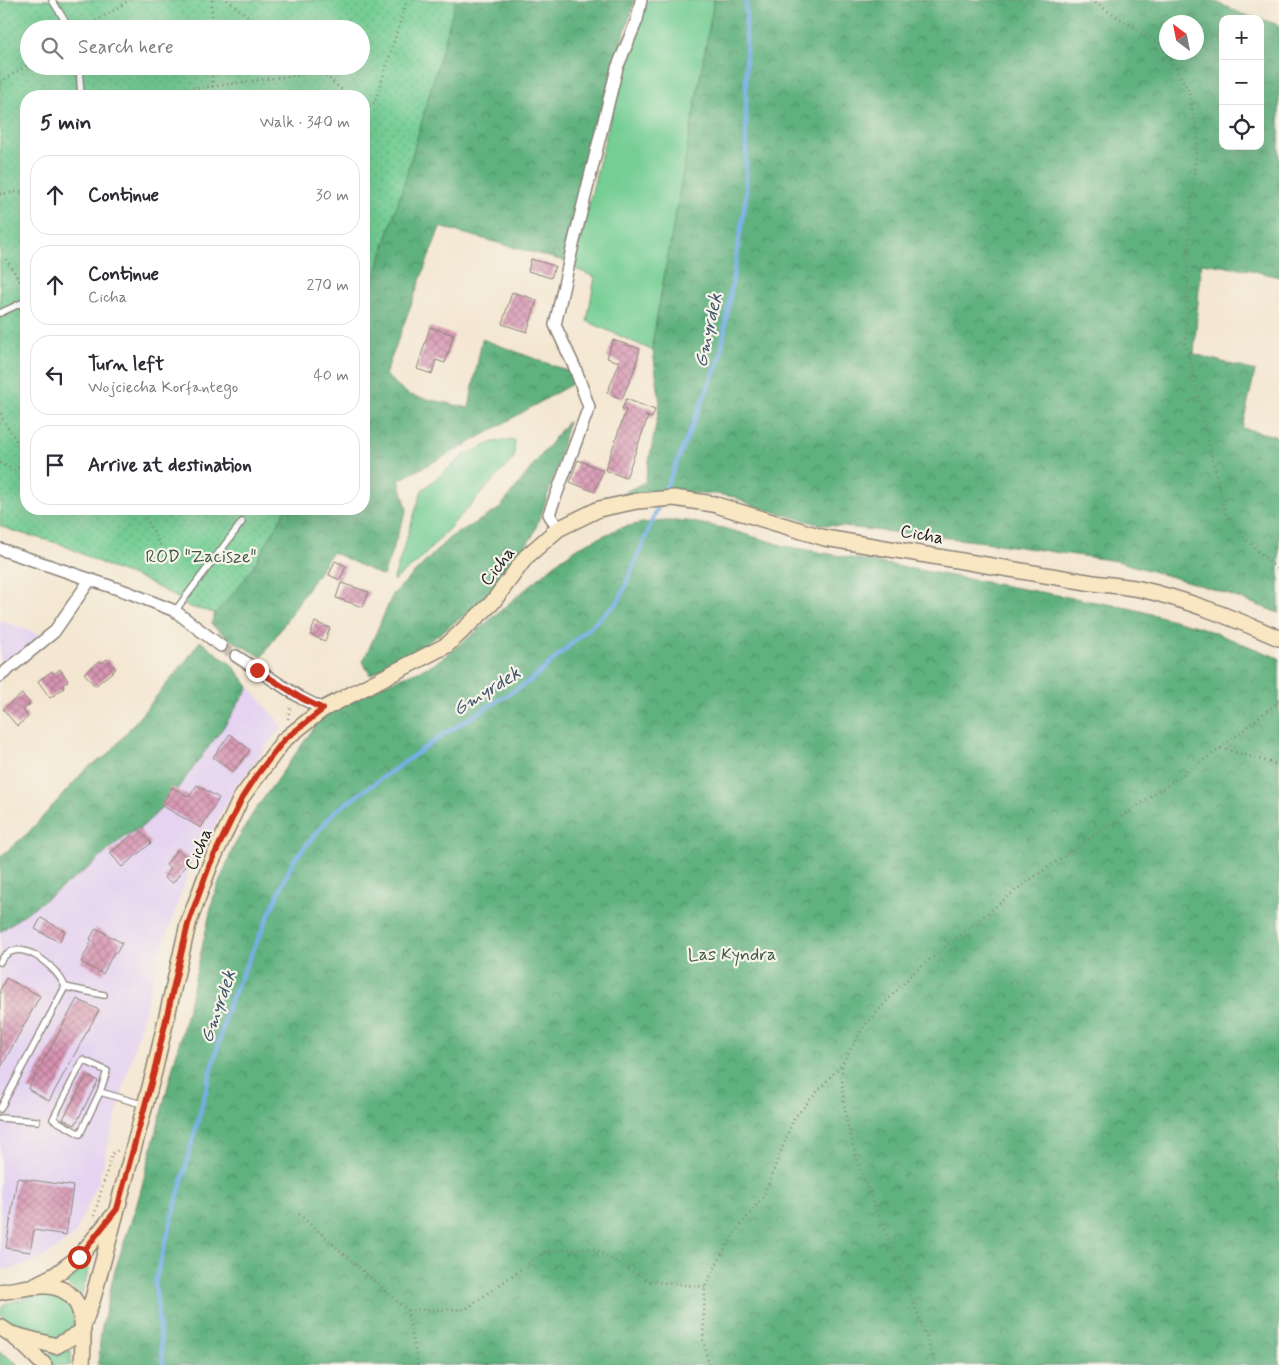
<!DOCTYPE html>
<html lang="en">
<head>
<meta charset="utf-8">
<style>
	body { margin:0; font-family:Mynerve,sans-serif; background:#f2f2f3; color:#2b2b33 }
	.controls { position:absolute; right:15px; top:15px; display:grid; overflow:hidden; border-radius:10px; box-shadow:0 5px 20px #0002 }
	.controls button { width:45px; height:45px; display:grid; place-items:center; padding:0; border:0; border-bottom:1px solid #e1e1e2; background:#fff; color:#2b2b33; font:25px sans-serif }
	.compass { position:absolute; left:1159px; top:15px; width:45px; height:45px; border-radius:50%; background:#fff; box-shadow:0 5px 20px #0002; rotate:328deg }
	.stop { position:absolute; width:15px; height:15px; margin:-11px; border:4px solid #c8321e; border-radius:50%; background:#fff }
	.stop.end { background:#c8321e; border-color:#fff; box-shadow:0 1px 5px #0008 }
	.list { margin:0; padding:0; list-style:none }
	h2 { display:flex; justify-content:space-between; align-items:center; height:65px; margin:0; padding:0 20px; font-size:21px }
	h2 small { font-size:16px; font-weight:400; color:#7c7c81 }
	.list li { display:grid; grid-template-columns:32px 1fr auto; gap:15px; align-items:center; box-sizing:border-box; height:80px; margin:0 10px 10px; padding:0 10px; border:1px solid #e1e1e2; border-radius:20px }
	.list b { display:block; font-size:19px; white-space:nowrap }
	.list p { margin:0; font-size:16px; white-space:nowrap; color:#7c7c81 }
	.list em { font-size:16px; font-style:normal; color:#7c7c81 }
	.icon { flex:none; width:28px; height:28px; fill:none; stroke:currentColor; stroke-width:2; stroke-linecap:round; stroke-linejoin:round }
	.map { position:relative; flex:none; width:1279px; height:1365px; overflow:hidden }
	.search { position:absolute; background:#fff; box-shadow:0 5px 20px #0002; left:20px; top:20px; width:350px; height:55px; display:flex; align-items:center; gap:12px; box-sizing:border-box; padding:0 18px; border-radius:28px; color:#7c7c81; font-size:19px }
	.panel { position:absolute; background:#fff; box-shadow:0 5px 20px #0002; left:20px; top:90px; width:350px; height:425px; border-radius:20px }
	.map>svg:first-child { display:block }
	.built { fill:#e5d3f1 }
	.grass { fill:#74ce94; stroke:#487558 }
	.forest { fill:url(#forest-crowns); stroke:#3e664d; fill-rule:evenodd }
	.garden { fill:url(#garden-dots); stroke:#487558; fill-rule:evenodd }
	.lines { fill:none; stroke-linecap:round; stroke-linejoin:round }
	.stream { stroke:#76aee6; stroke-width:4.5 }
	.building { fill:url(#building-cross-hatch) }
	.street-tunnel { stroke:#c9beae; stroke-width:11; stroke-dasharray:11 5.5; stroke-linecap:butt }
	.lane-casing { stroke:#888277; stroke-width:8 }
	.street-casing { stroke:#888277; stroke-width:14 }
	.secondary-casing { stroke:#888277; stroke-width:18 }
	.path { stroke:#888277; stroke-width:2.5; stroke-dasharray:1 4; stroke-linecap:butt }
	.lane { stroke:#fff; stroke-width:5.5 }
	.street { stroke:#fff; stroke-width:11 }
	.secondary { stroke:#f9e7c3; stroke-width:15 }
	.route { stroke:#c8321e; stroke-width:6 }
	.labels { text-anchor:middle; stroke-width:4.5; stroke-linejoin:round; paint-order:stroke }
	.street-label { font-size:18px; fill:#1c1c1c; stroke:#f7f3e8 }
	.park-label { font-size:18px; fill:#3b5a46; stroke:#f7f3e8 }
	.water-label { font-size:19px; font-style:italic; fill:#40566d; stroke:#f7f3e8 }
</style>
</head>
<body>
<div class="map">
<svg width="1279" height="1365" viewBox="0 0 1279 1365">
	<defs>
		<pattern id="forest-crowns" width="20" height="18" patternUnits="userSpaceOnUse" patternTransform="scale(1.25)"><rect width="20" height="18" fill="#5fb17e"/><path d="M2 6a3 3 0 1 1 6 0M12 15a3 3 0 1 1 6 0" fill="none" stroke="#4e8f66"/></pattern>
		<pattern id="garden-dots" width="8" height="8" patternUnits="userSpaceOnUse" patternTransform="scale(1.25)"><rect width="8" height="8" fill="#74ce94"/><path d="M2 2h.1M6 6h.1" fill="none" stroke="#64b07f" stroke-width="1.8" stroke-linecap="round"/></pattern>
		<pattern id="building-cross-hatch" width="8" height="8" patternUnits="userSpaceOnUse" patternTransform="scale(1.25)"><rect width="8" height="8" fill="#d794b2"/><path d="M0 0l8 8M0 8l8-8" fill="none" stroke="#ae7890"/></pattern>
	</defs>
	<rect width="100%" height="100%" fill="#f7f3e8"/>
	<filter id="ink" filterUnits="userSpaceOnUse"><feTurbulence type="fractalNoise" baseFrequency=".02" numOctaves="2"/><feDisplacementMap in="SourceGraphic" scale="10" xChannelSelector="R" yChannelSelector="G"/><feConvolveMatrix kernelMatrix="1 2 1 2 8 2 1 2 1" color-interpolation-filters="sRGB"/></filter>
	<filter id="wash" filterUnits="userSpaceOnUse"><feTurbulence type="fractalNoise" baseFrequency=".0096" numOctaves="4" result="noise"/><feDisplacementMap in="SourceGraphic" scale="20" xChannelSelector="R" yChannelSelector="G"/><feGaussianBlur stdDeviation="1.12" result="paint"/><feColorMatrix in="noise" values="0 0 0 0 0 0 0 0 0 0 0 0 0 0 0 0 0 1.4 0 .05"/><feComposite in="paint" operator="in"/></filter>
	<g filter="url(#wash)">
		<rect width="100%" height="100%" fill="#f4e7d2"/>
		<g class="built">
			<polygon points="0,620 41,635 0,668"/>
			<polygon points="249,687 282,726 240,782 220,815 204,848 193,860 158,960 98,1183 74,1236 45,1257 9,1270 0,1269 0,932 87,869 125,836 143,826 166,804 225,725"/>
		</g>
		<g class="grass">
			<polygon points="648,0 724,0 658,353 587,321 595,277 573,268 622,71"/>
			<polygon points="515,440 514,458 420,560 393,581 422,490 465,455 493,442"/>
			<polygon points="93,1255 81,1296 65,1282 58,1279"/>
			<path d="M47,1294C51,1295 56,1295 59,1296C77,1304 80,1334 58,1339C48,1340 37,1335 28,1332C16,1328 5,1323 0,1312L4,1304L26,1298Z"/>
			<polygon points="71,1350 71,1365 48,1365 40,1353 60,1354"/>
			<polygon points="0,1352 19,1365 0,1365"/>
		</g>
		<g class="forest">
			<polygon points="456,0 634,0 632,10 612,71 564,261 440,227 385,375 409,395 469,408 482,339 584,377 464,446 399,480 407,509 383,576 332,552 262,657 229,639 211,624 215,613 225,603 257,560 286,509 364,509 364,309 405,180"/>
			<path d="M714,0H1212L1242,14L1258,19H1223V146H1260V19L1279,25V277L1251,270L1201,263L1194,354L1255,371L1242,428L1279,437V457L1277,462L1279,463V613L1213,589L1117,561L985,542L818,524L751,505L735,497L708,493L643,496L599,505L645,482L660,403L652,344ZM1166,22H1196V52H1166Z"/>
			<polygon points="568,421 558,464 542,512 532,537 483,601 419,649 370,675 363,662 393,594 449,538 499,509"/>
			<polygon points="665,521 687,521 723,528 785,546 1129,608 1200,627 1279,658 1279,1365 98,1365 101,1332 114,1273 139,1197 189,1005 214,895 234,846 253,813 321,718 378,687 433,665 466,640 560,560 579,547 620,528 642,523"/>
			<polygon points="200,641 232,665 249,687 225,725 166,804 143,826 125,836 87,869 0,932 0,857 28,833 87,768 108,755 188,658"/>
		</g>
		<path class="garden" d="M0,0H456L405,180L364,309V96H26V509H286C265,545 246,585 215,613L189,607L176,597L142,579L111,568L61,544L16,532L0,526ZM29,29H361V66H29Z"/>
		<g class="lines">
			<g class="stream">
				<polyline points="663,495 720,359 746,196 746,0"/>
				<polyline points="163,1365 155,1282 229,1004 293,861 334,812 444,734 530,681 619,601 660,502"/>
			</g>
		</g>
		<g id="blocks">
			<g class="building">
				<polygon points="531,259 555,266 551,278 528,271"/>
				<polygon points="512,292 537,300 527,332 502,324"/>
				<polygon points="430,327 454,335 445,363 436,360 432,374 417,369"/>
				<polygon points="613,340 640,349 635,368 622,399 607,393 620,362 607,358"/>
				<polygon points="626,399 655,410 652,418 645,416 648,417 626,478 605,470 626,410 622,409"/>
				<polygon points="578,460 603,470 595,492 570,482"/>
				<polygon points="335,561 346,566 340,580 329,575"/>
				<polygon points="341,583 369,592 363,607 336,598"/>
				<polygon points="315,622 330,628 325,641 310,635"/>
				<polygon points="107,659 116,669 95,686 84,673 100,661 102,663"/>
				<polygon points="60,669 68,681 62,685 64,688 50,698 38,681 52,671 54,674"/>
				<polygon points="22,694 30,704 23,710 28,717 17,726 3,709"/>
				<polygon points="230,734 250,750 233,772 213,757"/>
				<polygon points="197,785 219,798 201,828 161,805 172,787 189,797"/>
				<polygon points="139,829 151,843 122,867 110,853"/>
				<polygon points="177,850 190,859 173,883 164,878 171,868 166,865"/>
				<polygon points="41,918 65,931 59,942 35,929"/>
				<polygon points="96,928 122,943 116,954 114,952 103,974 81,962 92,940 90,939"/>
				<polygon points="6,978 40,996 0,1069 0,990"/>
				<polygon points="77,999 99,1010 49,1101 28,1089"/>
				<polygon points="87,1075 98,1081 75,1125 63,1119"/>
				<polygon points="17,1178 73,1186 66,1235 34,1230 30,1252 6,1248"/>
			</g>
		</g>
	</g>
	<g filter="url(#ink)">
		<use href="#blocks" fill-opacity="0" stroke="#888277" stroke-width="1"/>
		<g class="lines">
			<polyline class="street-tunnel" points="221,646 236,656"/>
			<defs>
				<g id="lane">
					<polyline points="52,0 70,29"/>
					<polyline points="79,66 81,96"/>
					<polyline points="0,313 26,301"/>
					<polyline points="175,611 242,522"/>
					<path d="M0,962C16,932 58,967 65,987"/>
					<polyline points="100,1092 107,1071 83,1060 53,1119 80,1134 100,1092 145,1105"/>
					<polyline points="0,1109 65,987 104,995"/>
					<polyline points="0,1118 37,1121"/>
				</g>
				<g id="street">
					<polyline points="558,529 549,514 589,407 575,368 555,325 572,249 617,68 637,20 641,0"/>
					<polyline points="0,549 130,593 175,611 221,646"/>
					<polyline points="236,656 301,698 323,709"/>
					<polyline points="0,676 54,632 90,580"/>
				</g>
				<g id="secondary">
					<polyline points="35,1285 55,1275 79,1257 112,1217"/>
					<path d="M0,1292C15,1290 32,1285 47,1286C90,1289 83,1335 82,1365"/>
					<path d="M0,1327C17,1337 30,1351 44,1365"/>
					<path d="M11,1334L56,1346L81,1332L93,1298L154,1072L188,924L210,865L241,798L284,740L323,709L447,645L492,603L526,557L558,529L599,509L637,501L674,498L713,504L825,538L1093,583C1109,585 1125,586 1140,589C1188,600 1233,618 1279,638"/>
				</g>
			</defs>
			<use href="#lane" class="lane-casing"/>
			<use href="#street" class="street-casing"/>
			<use href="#secondary" class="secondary-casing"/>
			<g class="path">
				<polyline points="212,0 212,29"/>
				<polyline points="227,0 265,29"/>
				<polyline points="1091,0 1161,45 1188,89 1198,135 1189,226 1186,343 1225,514 1244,538 1279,571"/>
				<polyline points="83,29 130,0"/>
				<polyline points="212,66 213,96"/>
				<polyline points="314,66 349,96"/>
				<polyline points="0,82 29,64"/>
				<polyline points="138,96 321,72"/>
				<polyline points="364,115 365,111 375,102 407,0"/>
				<polyline points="0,194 26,191"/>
				<polyline points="6,259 26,291"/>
				<polyline points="0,414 26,457"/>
				<polyline points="0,463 14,470 26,462"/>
				<polyline points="141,509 161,547"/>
				<polyline points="288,719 290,708 289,705"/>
				<polyline points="1221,748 1279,765"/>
				<path d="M842,1066C840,1133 870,1194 895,1255C909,1291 923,1328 936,1365"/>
				<polyline points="299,1214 407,1310 466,1309 546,1251 593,1248 648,1281 705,1287"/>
				<polyline points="94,1216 112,1154 118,1150"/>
				<polyline points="407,1310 418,1365"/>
				<polyline points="709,1365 703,1339 705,1287 729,1241 764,1195 794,1118 842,1064 864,1026 912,974 1021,886 1221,748 1279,701"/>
			</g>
			<use href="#lane" class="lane"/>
			<use href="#street" class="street"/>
			<use href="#secondary" class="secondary"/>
		</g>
	</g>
	<g class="lines" filter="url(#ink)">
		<polyline class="route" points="79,1257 117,1209 154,1072 188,924 210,864 242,798 257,775 284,740 323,709 301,698 257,670"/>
	</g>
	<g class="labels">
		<g class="street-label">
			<text transform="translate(922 534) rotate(10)" y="6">Cicha</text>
			<text transform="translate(497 566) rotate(-52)" y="6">Cicha</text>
			<text transform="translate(198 849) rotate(-67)" y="6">Cicha</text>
		</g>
		<g class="park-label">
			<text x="201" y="562">ROD "Zacisze"</text>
			<text x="732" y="960">Las Kyndra</text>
		</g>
		<g class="water-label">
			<text transform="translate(707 330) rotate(-78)" y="7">Gmyrdek</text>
			<text transform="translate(486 690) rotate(-32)" y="7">Gmyrdek</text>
			<text transform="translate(217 1006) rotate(-71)" y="7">Gmyrdek</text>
		</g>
	</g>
</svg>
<div class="controls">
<button>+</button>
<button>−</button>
<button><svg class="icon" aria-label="locate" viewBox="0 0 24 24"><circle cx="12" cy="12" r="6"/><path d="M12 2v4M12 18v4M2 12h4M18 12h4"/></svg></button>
</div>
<svg class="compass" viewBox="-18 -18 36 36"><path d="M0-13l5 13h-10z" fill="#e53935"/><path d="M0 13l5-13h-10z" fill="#7c7c81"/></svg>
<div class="stop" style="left:79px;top:1257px"></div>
<div class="stop end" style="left:257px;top:670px"></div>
<div class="search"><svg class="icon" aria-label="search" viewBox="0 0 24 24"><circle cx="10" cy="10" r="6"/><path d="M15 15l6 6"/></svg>Search here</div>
<section class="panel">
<h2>5 min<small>Walk · 340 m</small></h2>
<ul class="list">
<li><svg class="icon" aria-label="ahead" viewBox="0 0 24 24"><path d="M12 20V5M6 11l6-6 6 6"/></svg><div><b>Continue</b></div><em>30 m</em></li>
<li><svg class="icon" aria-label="ahead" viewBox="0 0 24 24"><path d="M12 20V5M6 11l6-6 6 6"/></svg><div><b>Continue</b><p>Cicha</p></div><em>270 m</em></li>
<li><svg class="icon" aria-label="left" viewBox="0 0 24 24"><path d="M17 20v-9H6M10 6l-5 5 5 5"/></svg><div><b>Turn left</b><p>Wojciecha Korfantego</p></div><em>40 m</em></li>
<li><svg class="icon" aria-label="arrive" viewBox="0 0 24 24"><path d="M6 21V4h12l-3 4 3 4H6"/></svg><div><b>Arrive at destination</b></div></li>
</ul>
</section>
</div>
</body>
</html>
